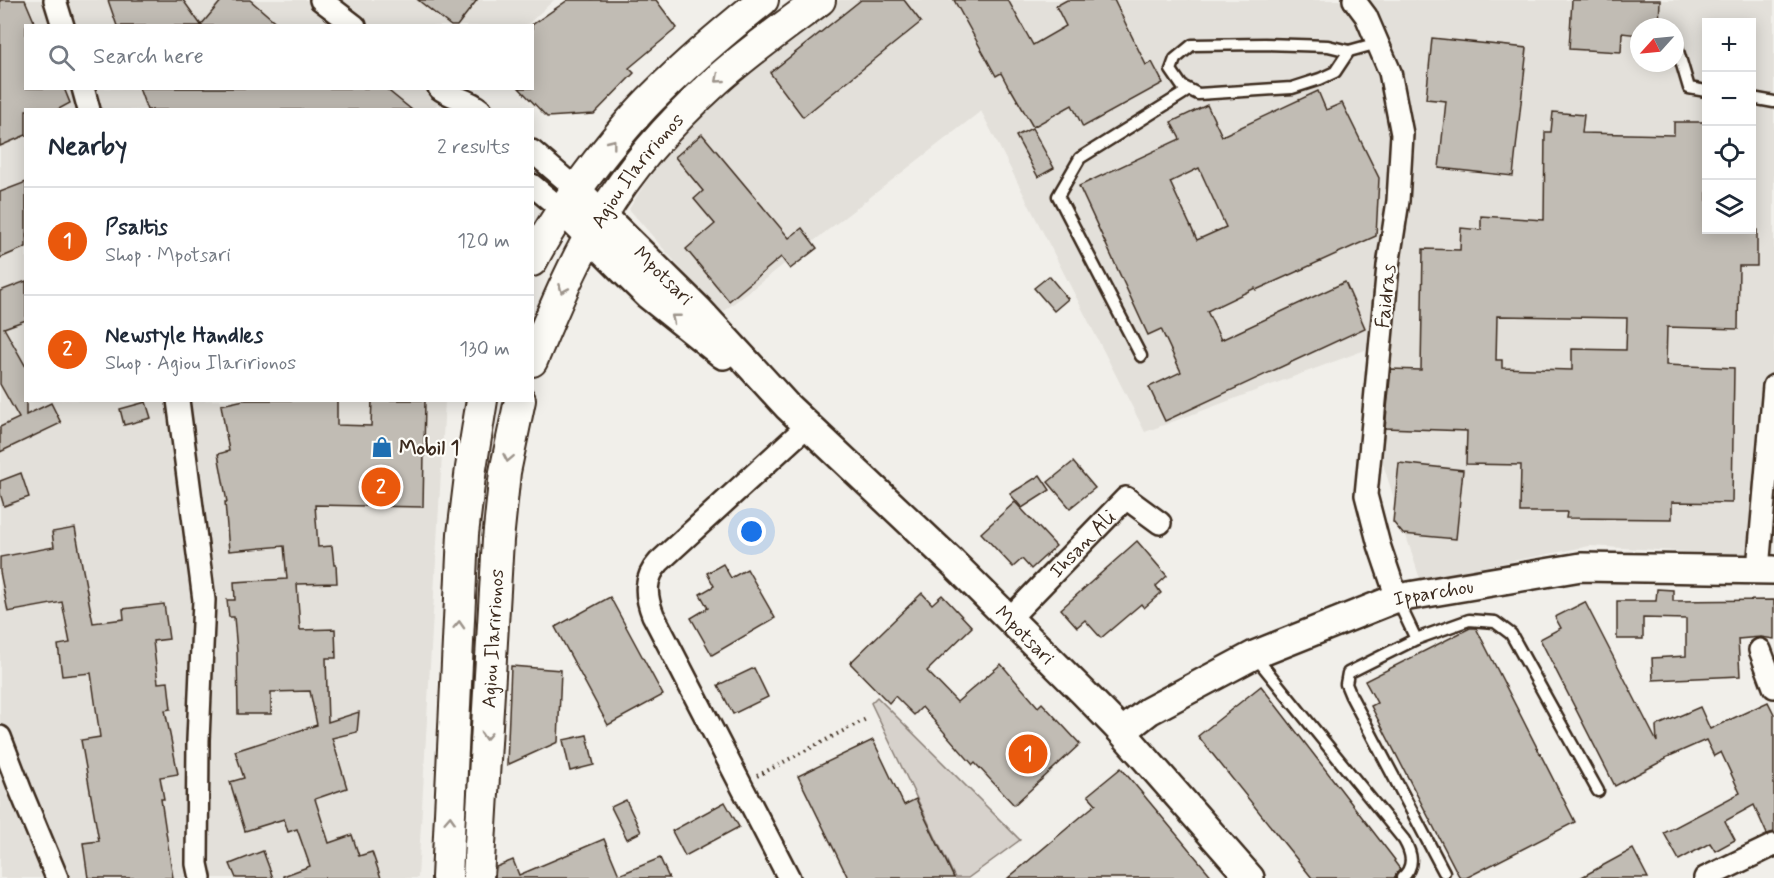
<!DOCTYPE html>
<html lang="en">
<head>
<meta charset="utf-8">
<style>
	body { margin:0; font-family:Mynerve,sans-serif; background:#f2f2f3; color:#1f2937 }
	.controls { position:absolute; right:18px; top:18px; display:grid; overflow:hidden; border-radius:0px; box-shadow:0 3px 15px #0003 }
	.controls button { width:54px; height:54px; display:grid; place-items:center; padding:0; border:0; border-bottom:2px solid #e0e1e3; background:#fff; color:#1f2937; font:30px sans-serif }
	.compass { position:absolute; left:1630px; top:18px; width:54px; height:54px; border-radius:50%; background:#fff; box-shadow:0 3px 15px #0003; rotate:243deg }
	.you { position:absolute; left:752px; top:532px; width:21px; height:21px; margin:-15px; border:4px solid #fff; border-radius:50%; background:#1a73e8; box-shadow:0 0 0 9px #1a73e833 }
	.badge { display:grid; place-items:center; width:39px; height:39px; border-radius:50%; background:#ea580c; color:#fff; font-size:20px; font-weight:700 }
	.pin { position:absolute; translate:-50% -50%; border:3px solid #fff; box-shadow:0 2px 6px #0006 }
	.list { margin:0; padding:0; list-style:none }
	h2 { display:flex; justify-content:space-between; align-items:center; height:78px; margin:0; padding:0 24px; font-size:26px }
	h2 small { font-size:20px; font-weight:400; color:#747a83 }
	.list li { display:grid; grid-template-columns:39px 1fr auto; gap:18px; align-items:center; box-sizing:border-box; height:108px; padding:0 24px; border-top:2px solid #e0e1e3 }
	.list b { display:block; font-size:22px; white-space:nowrap }
	.list p { margin:0; font-size:20px; white-space:nowrap; color:#747a83 }
	.list em { font-size:20px; font-style:normal; color:#747a83 }
	.icon { flex:none; width:33px; height:33px; fill:none; stroke:currentColor; stroke-width:2; stroke-linecap:round; stroke-linejoin:round }
	.map { position:relative; flex:none; width:1774px; height:878px; overflow:hidden }
	.search { position:absolute; background:#fff; box-shadow:0 3px 15px #0003; left:24px; top:24px; width:510px; height:66px; display:flex; align-items:center; gap:15px; box-sizing:border-box; padding:0 21px; border-radius:0px; color:#747a83; font-size:22px }
	.panel { position:absolute; background:#fff; box-shadow:0 3px 15px #0003; left:24px; top:108px; width:510px; height:294px; border-radius:0px }
	.map>svg:first-child { display:block }
	.built { fill:#e3e0da; fill-rule:evenodd }
	.green { fill:#d7d2cc; stroke:#897e75; stroke-width:1.5 }
	.building { fill:#c1bcb4; stroke:#3b2a1e; stroke-width:1.5; fill-rule:evenodd }
	.lines { fill:none; stroke-linecap:round; stroke-linejoin:round }
	.service-casing { stroke:#3b2a1e; stroke-width:15 }
	.minor-casing { stroke:#3b2a1e; stroke-width:26 }
	.tertiary-casing { stroke:#3b2a1e; stroke-width:32 }
	.secondary-casing { stroke:#3b2a1e; stroke-width:34 }
	.path { stroke:#3b2a1e; stroke-width:4; stroke-dasharray:1.5 4.5; stroke-linecap:butt }
	.service { stroke:#fdfcf7; stroke-width:10 }
	.minor { stroke:#fdfcf7; stroke-width:21 }
	.tertiary { stroke:#fdfcf7; stroke-width:27 }
	.secondary { stroke:#fdfcf7; stroke-width:30 }
	.oneway { stroke:#9c938a }
	.labels { text-anchor:middle; stroke-width:4.5; stroke-linejoin:round; paint-order:stroke }
	.street-label { font-size:20px; fill:#3b2a1e; stroke:#fdfcf7 }
	.poi-label { font-size:20px; font-weight:bold; fill:#3b2a1e; stroke:#fdfcf7; text-anchor:start }
</style>
</head>
<body>
<div class="map">
<svg width="1774" height="878" viewBox="0 0 1774 878">
	<rect width="100%" height="100%" fill="#f1efea"/>
	<filter id="ink" filterUnits="userSpaceOnUse"><feTurbulence type="fractalNoise" baseFrequency=".0167" numOctaves="2"/><feDisplacementMap in="SourceGraphic" scale="12" xChannelSelector="R" yChannelSelector="G"/><feConvolveMatrix kernelMatrix="1 2 1 2 8 2 1 2 1" color-interpolation-filters="sRGB"/></filter>
	<g filter="url(#ink)">
		<g class="built">
			<polygon points="0,0 554,0 526,26 26,26 26,88 455,89 434,107 436,109 26,110 26,400 445,401 418,878 0,878"/>
			<path d="M839,0H1774V557L1590,546L1420,579L1381,458L1392,340L1145,432L981,111L720,314L629,209L680,127ZM1706,22H1752V230H1706ZM1639,27H1675V63H1639Z"/>
		</g>
		<polygon class="green" points="877,697 1020,840 968,878 955,878 871,703"/>
		<g class="building">
			<polygon points="0,0 25,0 36,26 26,26 26,88 64,88 70,103 57,110 26,110 26,135 0,146"/>
			<polygon points="108,0 183,0 201,25 222,0 250,0 280,26 117,26"/>
			<polygon points="418,0 477,0 457,26 451,26"/>
			<polygon points="568,0 656,0 677,28 629,68 634,73 594,114 547,117 519,88 532,88 532,25"/>
			<polygon points="861,0 904,0 921,22 803,117 770,73"/>
			<polygon points="954,0 1008,0 1033,45 1066,26 1056,6 1067,0 1114,0 1146,65 1152,62 1163,83 1083,127 1072,105 1033,127 1011,89 1010,90 1001,73 996,76"/>
			<polygon points="1572,0 1660,0 1659,27 1639,27 1639,35 1622,33 1621,52 1569,49"/>
			<polygon points="1432,38 1527,48 1513,176 1439,168 1446,101 1426,99"/>
			<polygon points="139,88 385,88 412,110 147,110"/>
			<path d="M1318,91L1326,110L1342,103L1379,178L1376,236L1256,290L1255,288L1207,311L1221,340L1345,282L1365,328L1165,421L1149,387L1181,372L1161,329L1148,335L1079,186L1180,139L1171,122L1207,105L1222,136ZM1199,168L1226,227L1197,240L1170,182Z"/>
			<path d="M1553,112L1584,115L1582,133L1674,135V122H1707V230H1757V266H1739L1738,329L1667,327L1666,365L1734,368L1732,503L1672,502V519L1566,518L1567,512H1520L1521,465L1466,464L1467,431L1385,428L1391,369L1421,370L1423,249L1460,250L1461,228L1481,230V216L1544,220L1545,132H1551ZM1497,316L1627,318L1626,350L1572,349V370L1502,368V360H1496Z"/>
			<polygon points="1032,128 1054,168 1038,177 1016,136"/>
			<polygon points="702,134 789,238 802,228 817,248 790,269 781,257 729,301 686,249 715,224 694,199 703,191 675,157"/>
			<polygon points="26,182 26,247 0,258 0,192"/>
			<polygon points="1049,276 1068,299 1054,311 1034,288"/>
			<polygon points="26,281 26,320 4,328 26,367 26,415 51,403 61,423 0,452 0,427 19,418 0,384 0,291"/>
			<polygon points="244,400 337,400 337,425 371,426 372,400 425,400 423,507 315,505 318,547 332,546 334,565 336,565 337,583 297,584 300,630 335,629 336,658 326,658 328,722 359,712 357,732 332,738 347,788 315,799 329,843 352,835 359,856 372,852 381,878 283,878 283,876 310,866 297,829 288,832 284,819 245,831 230,782 244,778 235,751 317,725 310,691 271,692 271,714 238,714 237,651 234,617 229,617 227,600 235,600 234,582 287,579 284,546 229,551 225,502 227,502 218,454 229,451 221,405"/>
			<polygon points="146,402 151,418 124,425 120,409"/>
			<polygon points="1073,462 1095,488 1070,508 1048,482"/>
			<polygon points="1399,463 1463,470 1456,539 1403,534 1393,522"/>
			<polygon points="21,473 29,497 4,506 0,493 0,481"/>
			<polygon points="1040,475 1050,490 1022,508 1010,494"/>
			<polygon points="1015,502 1056,546 1031,569 1022,559 1013,567 981,533"/>
			<polygon points="75,528 93,623 124,619 123,609 164,604 169,639 153,641 158,683 168,682 171,709 165,710 178,774 160,777 164,799 161,799 173,878 88,878 83,843 99,841 81,740 100,737 91,673 62,676 58,645 70,643 62,602 8,612 0,572 0,557 54,547 52,532"/>
			<polygon points="1137,541 1167,576 1156,586 1161,593 1144,608 1141,604 1101,638 1085,620 1077,627 1061,609"/>
			<polygon points="723,564 731,578 747,569 775,618 712,655 691,618 708,608 700,594 714,586 707,573"/>
			<polygon points="1657,589 1673,590 1673,601 1774,600 1774,639 1761,637 1738,639 1740,676 1653,680 1652,658 1686,656 1686,619 1643,618 1643,639 1617,639 1617,601 1656,601"/>
			<polygon points="922,593 932,604 942,595 972,627 927,671 957,702 1001,664 1038,707 1042,703 1080,744 1014,805 975,763 973,765 922,707 914,715 895,696 889,703 850,663"/>
			<polygon points="610,597 663,695 608,725 555,627"/>
			<polygon points="1585,602 1657,742 1656,726 1700,707 1710,729 1768,702 1774,714 1774,832 1767,834 1754,805 1725,821 1735,840 1715,851 1710,843 1679,860 1664,833 1740,793 1721,752 1714,756 1706,740 1665,758 1666,759 1615,786 1540,639 1561,628 1555,617"/>
			<polygon points="1470,628 1476,628 1575,822 1466,878 1460,878 1371,706 1377,703 1365,681"/>
			<polygon points="511,666 561,670 558,742 507,765"/>
			<polygon points="754,668 768,697 733,714 718,685"/>
			<polygon points="1261,686 1395,860 1394,861 1400,869 1394,878 1312,878 1198,736"/>
			<polygon points="587,735 594,765 570,771 563,740"/>
			<polygon points="873,740 904,805 916,799 954,878 848,878 798,776"/>
			<polygon points="1121,768 1213,878 1008,878 1096,804 1088,795"/>
			<polygon points="626,800 641,832 627,839 611,807"/>
			<polygon points="725,802 739,827 685,856 672,831"/>
			<polygon points="604,839 619,875 660,858 669,878 495,878 496,867 513,860 519,875"/>
			<polygon points="1633,849 1648,878 1580,878"/>
			<polygon points="263,851 273,878 236,878 230,864"/>
		</g>
		<g class="lines">
			<defs>
				<g id="service">
					<polyline points="1675,41 1689,88 1706,91"/>
					<polyline points="1349,51 1335,72 1320,79 1292,88 1198,94 1182,86 1171,70 1175,59 1192,45 1265,44 1328,46 1349,51 1378,43"/>
					<polyline points="1752,98 1774,102"/>
					<polyline points="1141,356 1058,196 1080,158 1189,90"/>
					<polyline points="1397,599 1416,639"/>
					<path d="M1254,655L1404,840C1412,854 1415,866 1402,878"/>
					<polyline points="1444,872 1351,696 1346,684 1348,673 1416,639 1469,620 1495,622 1511,634 1598,791"/>
				</g>
				<g id="minor">
					<polyline points="55,0 63,26"/>
					<polyline points="321,0 355,26"/>
					<polyline points="1354,0 1366,16 1390,72 1402,134 1398,201 1388,266 1366,495 1379,545 1397,598"/>
					<polyline points="83,88 89,110"/>
					<path d="M439,88C453,99 466,97 481,110"/>
					<polyline points="532,151 576,189"/>
					<polyline points="532,185 562,210"/>
					<polyline points="178,400 204,600 198,740 197,864 200,878"/>
					<polyline points="1758,569 1774,386"/>
					<path id="s1" d="M1009,619L1126,498L1160,523"/>
					<polyline points="1760,650 1774,687"/>
					<polyline points="0,737 20,789 57,878"/>
					<path d="M789,878L653,615C645,595 644,578 659,562L807,426"/>
					<polyline points="1705,878 1774,845"/>
				</g>
				<g id="tertiary">
					<path id="s2" d="M576,189L699,310L787,406L952,562L1084,693L1122,732L1250,878"/>
					<polyline points="562,210 648,295 723,355"/>
					<path id="s3" d="M1122,732L1149,711L1254,655L1397,598L1581,567L1774,570"/>
				</g>
				<g id="secondary">
					<path d="M532,261C550,226 573,193 597,162C616,138 635,114 657,93C690,60 727,29 763,0"/>
					<path id="s4" d="M532,361C553,311 573,262 601,217C631,166 672,121 716,81C748,52 785,26 820,0"/>
					<polyline points="447,878 463,534 471,468 482,400"/>
					<path id="s5" d="M478,878L498,540L505,472L520,400"/>
				</g>
			</defs>
			<use href="#service" class="service-casing"/>
			<use href="#minor" class="minor-casing"/>
			<use href="#tertiary" class="tertiary-casing"/>
			<use href="#secondary" class="secondary-casing"/>
			<polyline class="path" points="757,776 866,719"/>
			<use href="#service" class="service"/>
			<use href="#minor" class="minor"/>
			<use href="#tertiary" class="tertiary"/>
			<use href="#secondary" class="secondary"/>
		</g>
		<defs><path id="oneway-chevron" d="M-2-3.5L2.5 0L-2 3.5" fill="none" stroke-width="1.6" stroke-linecap="round" stroke-linejoin="round" transform="scale(1.5)"/></defs>
		<g class="oneway">
			<use href="#oneway-chevron" transform="translate(719 79) rotate(139)"/>
			<use href="#oneway-chevron" transform="translate(612 143) rotate(-52)"/>
			<use href="#oneway-chevron" transform="translate(563 289) rotate(114)"/>
			<use href="#oneway-chevron" transform="translate(675 318) rotate(-141)"/>
			<use href="#oneway-chevron" transform="translate(508 458) rotate(101)"/>
			<use href="#oneway-chevron" transform="translate(459 625) rotate(-87)"/>
			<use href="#oneway-chevron" transform="translate(486 736) rotate(93)"/>
			<use href="#oneway-chevron" transform="translate(450 820) rotate(-87)"/>
		</g>
	</g>
	<defs>
		<symbol id="shop-bare" viewBox="-9 -9 18 18"><path d="M-5-2.5h2.3a2.7 3.5 0 0 1 5.4 0H5L5.5 6h-11ZM-1.5-2.5h3a1.5 2.3 0 0 0-3 0Z" fill="#1f6fb2" stroke="#fdfcf7" stroke-width="2.5" paint-order="stroke"/></symbol>
	</defs>
	<g fill-rule="evenodd">
		<use href="#shop-bare" x="367" y="432" width="30" height="30"/>
	</g>
	<g class="labels">
		<g class="street-label">
			<text dy="7" stroke="none"><textPath href="#s4" startOffset="219">Agiou Ilaririonos</textPath></text>
			<text dy="7" stroke="none"><textPath href="#s2" startOffset="123">Mpotsari</textPath></text>
			<text transform="translate(1385 296) rotate(-84)" y="7">Faidras</text>
			<text dy="7" stroke="none"><textPath href="#s1" startOffset="105">Ihsan Ali</textPath></text>
			<text dy="7" stroke="none"><textPath href="#s3" startOffset="344">Ipparchou</textPath></text>
			<text dy="7" stroke="none"><textPath href="#s2" startOffset="633">Mpotsari</textPath></text>
			<text dy="7" stroke="none"><textPath href="#s5" startOffset="240">Agiou Ilaririonos</textPath></text>
		</g>
		<g class="poi-label">
			<text x="399" y="454">Mobil 1</text>
		</g>
	</g>
</svg>
<div class="controls">
<button>+</button>
<button>−</button>
<button><svg class="icon" aria-label="locate" viewBox="0 0 24 24"><circle cx="12" cy="12" r="6"/><path d="M12 2v4M12 18v4M2 12h4M18 12h4"/></svg></button>
<button><svg class="icon" aria-label="layers" viewBox="0 0 24 24"><path d="M12 4l9 5-9 5-9-5zM3 14l9 5 9-5"/></svg></button>
</div>
<svg class="compass" viewBox="-18 -18 36 36"><path d="M0-13l5 13h-10z" fill="#e53935"/><path d="M0 13l5-13h-10z" fill="#747a83"/></svg>
<div class="you"></div>
<div class="pin badge" style="left:1028px;top:754px">1</div>
<div class="pin badge" style="left:381px;top:487px">2</div>
<div class="search"><svg class="icon" aria-label="search" viewBox="0 0 24 24"><circle cx="10" cy="10" r="6"/><path d="M15 15l6 6"/></svg>Search here</div>
<section class="panel">
<h2>Nearby<small>2 results</small></h2>
<ul class="list">
<li><span class="badge">1</span><div><b>Psaltis</b><p>Shop · Mpotsari</p></div><em>120 m</em></li>
<li><span class="badge">2</span><div><b>Newstyle Handles</b><p>Shop · Agiou Ilaririonos</p></div><em>130 m</em></li>
</ul>
</section>
</div>
</body>
</html>
